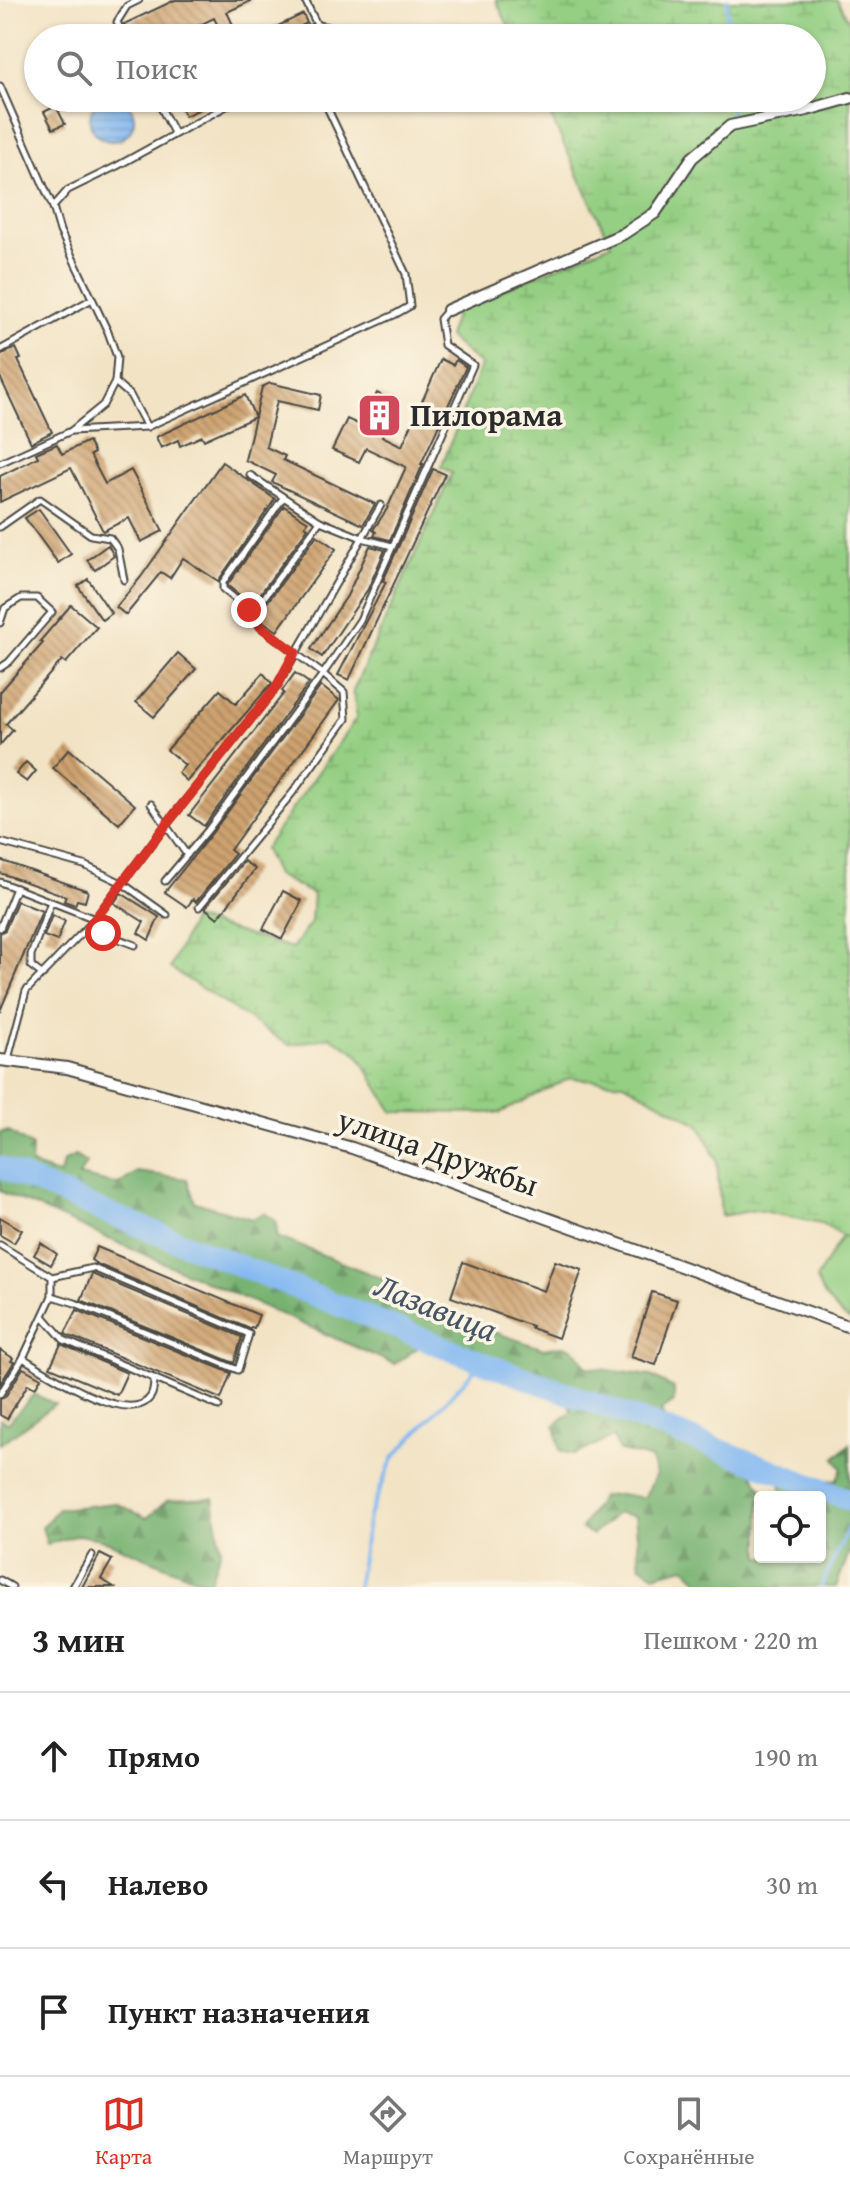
<!DOCTYPE html>
<html lang="ru">
<head>
<meta charset="utf-8">
<style>
	body { margin:0; font-family:"Gentium Book Plus",serif; background:#f6f6f6; color:#222 }
	.controls { position:absolute; right:24px; bottom:24px; display:grid; overflow:hidden; border-radius:8px; box-shadow:0 2px 6px #0004 }
	.controls button { width:72px; height:72px; display:grid; place-items:center; padding:0; border:0; border-bottom:2px solid #e0e0e0; background:#fff; color:#222; font:40px sans-serif }
	.stop { position:absolute; width:24px; height:24px; margin:-18px; border:6px solid #d93025; border-radius:50%; background:#fff }
	.stop.end { background:#d93025; border-color:#fff; box-shadow:0 2px 8px #0008 }
	.list { margin:0; padding:0; list-style:none }
	h2 { display:flex; justify-content:space-between; align-items:center; height:104px; margin:0; padding:0 32px; font-size:34px }
	h2 small { font-size:26px; font-weight:400; color:#767676 }
	.list li { display:grid; grid-template-columns:52px 1fr auto; gap:24px; align-items:center; box-sizing:border-box; height:128px; padding:0 32px; border-top:2px solid #e0e0e0 }
	.list b { display:block; font-size:30px; white-space:nowrap }
	.list em { font-size:26px; font-style:normal; color:#767676 }
	.icon { flex:none; width:44px; height:44px; fill:none; stroke:currentColor; stroke-width:2; stroke-linecap:round; stroke-linejoin:round }
	.map { position:relative; flex:none; width:850px; height:1587px; overflow:hidden }
	.search { position:absolute; background:#fff; box-shadow:0 2px 6px #0004; left:24px; right:24px; top:24px; height:88px; display:flex; align-items:center; gap:20px; box-sizing:border-box; padding:0 28px; border-radius:44px; color:#767676; font-size:30px }
	.sheet { height:488px; background:#fff }
	nav { display:flex; justify-content:space-around; align-items:center; box-sizing:border-box; height:112px; border-top:2px solid #e0e0e0; background:#fff; font-size:22px; color:#767676 }
	nav a { display:grid; justify-items:center; gap:4px }
	nav .on { color:#d93025 }
	.map>svg:first-child { display:block }
	.grass { fill:#94cf83; stroke:#607d57; stroke-width:2 }
	.forest { fill:url(#forest-firs); stroke:#516e4e; stroke-width:2 }
	.wetland { fill:url(#wetland-marsh); stroke:#607d57; stroke-width:2 }
	.water { fill:url(#water-rules); stroke:#56728e; stroke-width:2 }
	.lines { fill:none; stroke-linecap:round; stroke-linejoin:round }
	.stream { stroke:#82b8f1; stroke-width:4 }
	.river { stroke:#82b8f1; stroke-width:22 }
	.building { fill:url(#building-back-hatch) }
	.service-casing { stroke:#494742; stroke-width:9 }
	.minor-casing { stroke:#494742; stroke-width:14 }
	.service { stroke:#fff; stroke-width:5 }
	.minor { stroke:#fff; stroke-width:10 }
	.route { stroke:#d93025; stroke-width:10 }
	.labels { text-anchor:middle; stroke-width:7; stroke-linejoin:round; paint-order:stroke }
	.poi-label { font-size:32px; font-weight:bold; fill:#2b2b2b; stroke:#fcf5e5; text-anchor:start }
	.street-label { font-size:32px; fill:#2b2b2b; stroke:#fcf5e5 }
	.water-label { font-size:34px; font-style:italic; fill:#455566; stroke:#fcf5e5 }
</style>
</head>
<body>
<div class="map">
<svg width="850" height="1587" viewBox="0 0 850 1587">
	<defs>
		<pattern id="forest-firs" width="22" height="20" patternUnits="userSpaceOnUse" patternTransform="scale(2)"><rect width="22" height="20" fill="#77b271"/><path d="M5 1l3.5 6h-7zM16 11l3.5 6h-7z" fill="#62915d"/></pattern>
		<pattern id="wetland-marsh" width="20" height="14" patternUnits="userSpaceOnUse" patternTransform="scale(2)"><rect width="20" height="14" fill="#94cf83"/><path d="M1 5h8M5 5V1M11 12h8M15 12V8" fill="none" stroke="#80b271"/></pattern>
		<pattern id="water-rules" width="6" height="5" patternUnits="userSpaceOnUse" patternTransform="scale(2)"><rect width="6" height="5" fill="#82b8f1"/><path d="M0 2.5h6" fill="none" stroke="#6b96c3"/></pattern>
		<pattern id="building-back-hatch" width="6" height="6" patternUnits="userSpaceOnUse" patternTransform="scale(2)"><rect width="6" height="6" fill="#cea26f"/><path d="M-1 5l2 2M0 0l6 6M5-1l2 2" fill="none" stroke="#a7845b"/></pattern>
	</defs>
	<rect width="100%" height="100%" fill="#fcf5e5"/>
	<filter id="ink" filterUnits="userSpaceOnUse"><feTurbulence type="fractalNoise" baseFrequency=".0125" numOctaves="2"/><feDisplacementMap in="SourceGraphic" scale="16" xChannelSelector="R" yChannelSelector="G"/><feConvolveMatrix kernelMatrix="1 2 1 2 8 2 1 2 1" color-interpolation-filters="sRGB"/></filter>
	<filter id="wash" filterUnits="userSpaceOnUse"><feTurbulence type="fractalNoise" baseFrequency=".006" numOctaves="4" result="noise"/><feDisplacementMap in="SourceGraphic" scale="32" xChannelSelector="R" yChannelSelector="G"/><feGaussianBlur stdDeviation="1.8" result="paint"/><feColorMatrix in="noise" values="0 0 0 0 0 0 0 0 0 0 0 0 0 0 0 0 0 1.4 0 .05"/><feComposite in="paint" operator="in"/></filter>
	<g filter="url(#wash)">
		<rect width="100%" height="100%" fill="#f2e3c5"/>
		<path class="grass" d="M842,1236L850,1237V1321C834,1310 823,1296 816,1279Z"/>
		<g class="forest">
			<path d="M8,1131L32,1147L31,1165L60,1175L63,1162L75,1156L86,1163L79,1176L118,1185L137,1172L187,1179L195,1202L252,1219L264,1213L276,1221L277,1237L386,1280L403,1301L544,1349C568,1343 575,1344 586,1367L651,1376L674,1388V1402L661,1411L675,1440L751,1472L768,1497H760V1557H820V1497H785L780,1486L788,1472L806,1478L836,1481L842,1469L835,1458L850,1444V1550L836,1587H705L685,1567L654,1575L640,1565L635,1516L617,1513L592,1535L581,1529L601,1497L621,1494L644,1498L656,1474L650,1458L619,1451L613,1437L575,1455L560,1451L555,1425L572,1411L566,1398L422,1345L394,1364L0,1191V1132Z"/>
			<polygon points="34,1394 55,1404 0,1444 0,1419 8,1423"/>
			<polygon points="213,1498 221,1549 209,1584 101,1539 78,1535 47,1544 42,1527 58,1509 116,1503 147,1518 168,1500"/>
		</g>
		<polygon class="wetland" points="496,0 837,0 850,23 850,1237 842,1236 821,1223 756,1210 721,1216 717,1160 699,1124 624,1083 570,1078 500,1113 393,1112 357,1053 331,1037 289,1045 170,968 193,919 292,948 311,922 313,894 276,875 264,849 357,717 353,691 452,473 441,467 481,365 448,337 457,309 611,244 542,98 812,98 812,38 514,38"/>
		<circle class="water" cx="112" cy="119" r="22"/>
		<g class="lines">
			<g class="stream">
				<polyline points="727,0 728,38"/>
				<polyline points="730,98 731,114"/>
				<polyline points="357,1587 369,1516 393,1458 482,1362"/>
				<polyline points="821,1587 850,1524"/>
			</g>
			<polyline class="river" points="0,1167 97,1209 482,1362 679,1434 850,1500"/>
		</g>
		<g id="blocks">
			<g class="building">
				<polygon points="175,0 253,0 227,12 239,38 224,38 214,18 173,38 130,38 124,24"/>
				<polygon points="303,14 307,23 287,33 282,38 253,38"/>
				<polygon points="177,98 223,98 185,116"/>
				<polygon points="56,106 65,124 53,129 44,112"/>
				<polygon points="16,348 21,359 18,360 52,432 31,443 0,377 0,355"/>
				<polygon points="441,359 453,365 456,360 466,367 421,464 423,464 390,540 374,536 376,532 373,530 387,509 406,467 366,448 359,462 332,450 347,419 362,426 377,393 397,403 382,436 402,446"/>
				<polygon points="270,383 321,395 318,410 277,401 266,447 285,456 283,460 375,504 363,525 272,482 276,475 245,460 262,387"/>
				<polygon points="245,395 255,417 204,440 202,436 180,446 178,440 161,448 156,437"/>
				<polygon points="88,441 94,453 90,455 105,484 131,470 163,531 141,542 129,518 103,531 71,468 0,502 0,476 38,457 36,453 57,444 62,454"/>
				<polygon points="222,462 275,499 218,581 183,558 170,578 161,572 126,615 116,607 141,577"/>
				<polygon points="433,469 445,474 349,680 338,675 386,582 383,581"/>
				<polygon points="284,506 308,522 305,526 308,528 252,605 228,586 228,584"/>
				<polygon points="39,509 71,554 58,563 25,518"/>
				<polygon points="317,535 336,549 277,631 264,622 260,617 263,614 260,612"/>
				<polygon points="108,545 114,556 95,570 87,560"/>
				<polygon points="370,546 385,550 368,589 322,657 311,649 347,596"/>
				<polygon points="88,579 111,613 102,620 78,586"/>
				<polygon points="71,605 97,627 66,663 62,660 6,724 13,730 0,745 0,692 43,643 40,641"/>
				<polygon points="178,653 196,669 154,717 136,702"/>
				<polygon points="263,673 272,683 187,781 178,773 185,765 167,750 220,690 236,704"/>
				<polygon points="295,673 309,683 204,826 189,815 284,693 282,691"/>
				<polygon points="321,686 339,700 230,850 235,854 196,902 193,899 187,907 165,892 212,833"/>
				<polygon points="69,749 135,805 119,824 53,768"/>
				<polygon points="26,762 36,771 27,782 16,774"/>
				<polygon points="0,860 88,891 85,902 77,900 75,905 64,901 66,896 0,873"/>
				<polygon points="244,861 255,869 218,918 205,908"/>
				<polygon points="283,891 302,901 282,939 263,929"/>
				<polygon points="121,893 159,917 149,940 138,933 144,922 114,903"/>
				<polygon points="17,901 42,911 0,1011 0,933 5,930"/>
				<polygon points="52,915 65,921 57,941 44,936"/>
				<polygon points="0,1217 22,1230 14,1243 0,1235"/>
				<polygon points="41,1243 57,1254 51,1265 34,1255"/>
				<polygon points="97,1247 259,1315 254,1328 251,1327 250,1329 97,1264 91,1260"/>
				<polygon points="555,1261 582,1270 558,1338 531,1328 532,1326 451,1297 463,1262 544,1291"/>
				<polygon points="92,1274 242,1337 234,1363 81,1300"/>
				<polygon points="652,1292 677,1300 656,1365 631,1357"/>
				<polygon points="77,1310 231,1373 221,1399 67,1335 65,1333"/>
				<polygon points="61,1344 127,1373 117,1395 50,1367"/>
				<polygon points="0,1350 13,1358 11,1361 14,1362 0,1384"/>
				<polygon points="23,1368 41,1378 35,1388 28,1384 7,1419 0,1415 0,1399 5,1397"/>
				<polygon points="100,1554 112,1560 101,1579 114,1587 82,1587"/>
			</g>
		</g>
	</g>
	<g filter="url(#ink)">
		<use href="#blocks" fill-opacity="0" stroke="#494742" stroke-width="2"/>
		<g class="lines">
			<defs>
				<g id="service">
					<polyline points="305,0 317,25"/>
					<polyline points="125,38 117,22 127,6 139,0"/>
					<polyline points="289,38 317,25 329,27 333,38"/>
					<polyline points="0,86 53,207"/>
					<polyline points="156,98 174,133"/>
					<polyline points="0,350 92,299"/>
					<polyline points="115,382 130,395 147,427"/>
					<polyline points="71,431 147,427 394,315 410,306 406,274 325,103 325,98"/>
					<polyline points="0,463 71,431 103,405 115,382 117,357 108,332 60,231 53,207 68,190 117,166 241,98"/>
					<polyline points="250,475 320,521 362,538 392,546"/>
					<polyline points="0,527 40,499 91,535 110,538 118,549 124,580"/>
					<polyline points="252,614 320,521"/>
					<polyline points="0,623 5,608 21,598 37,598 52,612 9,662 0,668"/>
					<polyline points="151,804 187,855"/>
					<polyline points="0,842 84,865 122,883 167,915"/>
					<polyline points="165,881 208,830 323,674 360,620 473,365 444,345 440,319 447,311"/>
					<polyline points="0,882 95,919 103,933 135,945"/>
					<polyline points="199,907 294,791 346,719 344,692 323,674 261,627 249,610 223,589 223,582 283,498"/>
					<polyline points="0,928 16,888"/>
					<polyline points="43,975 31,966 31,955 51,902"/>
					<polyline points="8,1059 26,991 95,919 166,825 277,686 381,505"/>
					<polyline points="0,1245 52,1277 52,1296 23,1358 0,1394"/>
					<polyline points="52,1277 93,1268 249,1334 238,1370 75,1303 52,1296"/>
					<polyline points="43,1316 64,1340 219,1406"/>
					<path d="M23,1358C46,1372 131,1429 151,1396C154,1391 154,1384 154,1378"/>
					<polyline points="0,1580 12,1587"/>
					<polyline points="73,1587 92,1555"/>
				</g>
				<g id="minor">
					<polyline points="448,310 623,234 655,213 692,158 730,126 807,110 850,98"/>
					<polyline points="0,1060 67,1068 352,1148 850,1327"/>
				</g>
			</defs>
			<use href="#service" class="service-casing"/>
			<use href="#minor" class="minor-casing"/>
			<use href="#service" class="service"/>
			<use href="#minor" class="minor"/>
		</g>
	</g>
	<g class="lines" filter="url(#ink)">
		<polyline class="route" points="103,933 95,919 166,825 277,686 295,652 261,627 249,610"/>
	</g>
	<defs>
		<symbol id="building-square" viewBox="-11 -11 22 22"><rect x="-9" y="-9" width="18" height="18" rx="4" fill="#d1495b" stroke="#fcf5e5"/><path d="M-4-6H4V6H1V3H-1V6H-4ZM-2.5-4.3h1.7v1.8h-1.7ZM.8-4.3h1.7v1.8H.8ZM-2.5-1h1.7V.8h-1.7ZM.8-1h1.7V.8H.8Z" fill="#fff"/></symbol>
	</defs>
	<g fill-rule="evenodd">
		<use href="#building-square" x="354" y="390" width="51" height="51"/>
	</g>
	<g class="labels">
		<g class="poi-label">
			<text x="410" y="426">Пилорама</text>
		</g>
		<g class="street-label">
			<text transform="translate(438 1152) rotate(19)" y="11">улица Дружбы</text>
		</g>
		<g class="water-label">
			<text transform="translate(436 1307) rotate(22)" y="12">Лазавица</text>
		</g>
	</g>
</svg>
<div class="controls">
<button><svg class="icon" aria-label="locate" viewBox="0 0 24 24"><circle cx="12" cy="12" r="6"/><path d="M12 2v4M12 18v4M2 12h4M18 12h4"/></svg></button>
</div>
<div class="stop" style="left:103px;top:933px"></div>
<div class="stop end" style="left:249px;top:610px"></div>
<div class="search"><svg class="icon" aria-label="search" viewBox="0 0 24 24"><circle cx="10" cy="10" r="6"/><path d="M15 15l6 6"/></svg>Поиск</div>
</div>
<section class="sheet">
<h2>3 мин<small>Пешком · 220 m</small></h2>
<ul class="list">
<li><svg class="icon" aria-label="ahead" viewBox="0 0 24 24"><path d="M12 20V5M6 11l6-6 6 6"/></svg><div><b>Прямо</b></div><em>190 m</em></li>
<li><svg class="icon" aria-label="left" viewBox="0 0 24 24"><path d="M17 20v-9H6M10 6l-5 5 5 5"/></svg><div><b>Налево</b></div><em>30 m</em></li>
<li><svg class="icon" aria-label="arrive" viewBox="0 0 24 24"><path d="M6 21V4h12l-3 4 3 4H6"/></svg><div><b>Пункт назначения</b></div></li>
</ul>
</section>
<nav>
<a class="on"><svg class="icon" aria-label="map" viewBox="0 0 24 24"><path d="M3 6l6-2 6 2 6-2v14l-6 2-6-2-6 2zM9 4v14M15 6v14"/></svg>Карта</a>
<a><svg class="icon" aria-label="directions" viewBox="0 0 24 24"><path d="M12 3l9 9-9 9-9-9zM9 14v-3h6M13 9l2 2-2 2"/></svg>Маршрут</a>
<a><svg class="icon" aria-label="saved" viewBox="0 0 24 24"><path d="M7 4h10v16l-5-4-5 4z"/></svg>Сохранённые</a>
</nav>
</body>
</html>
